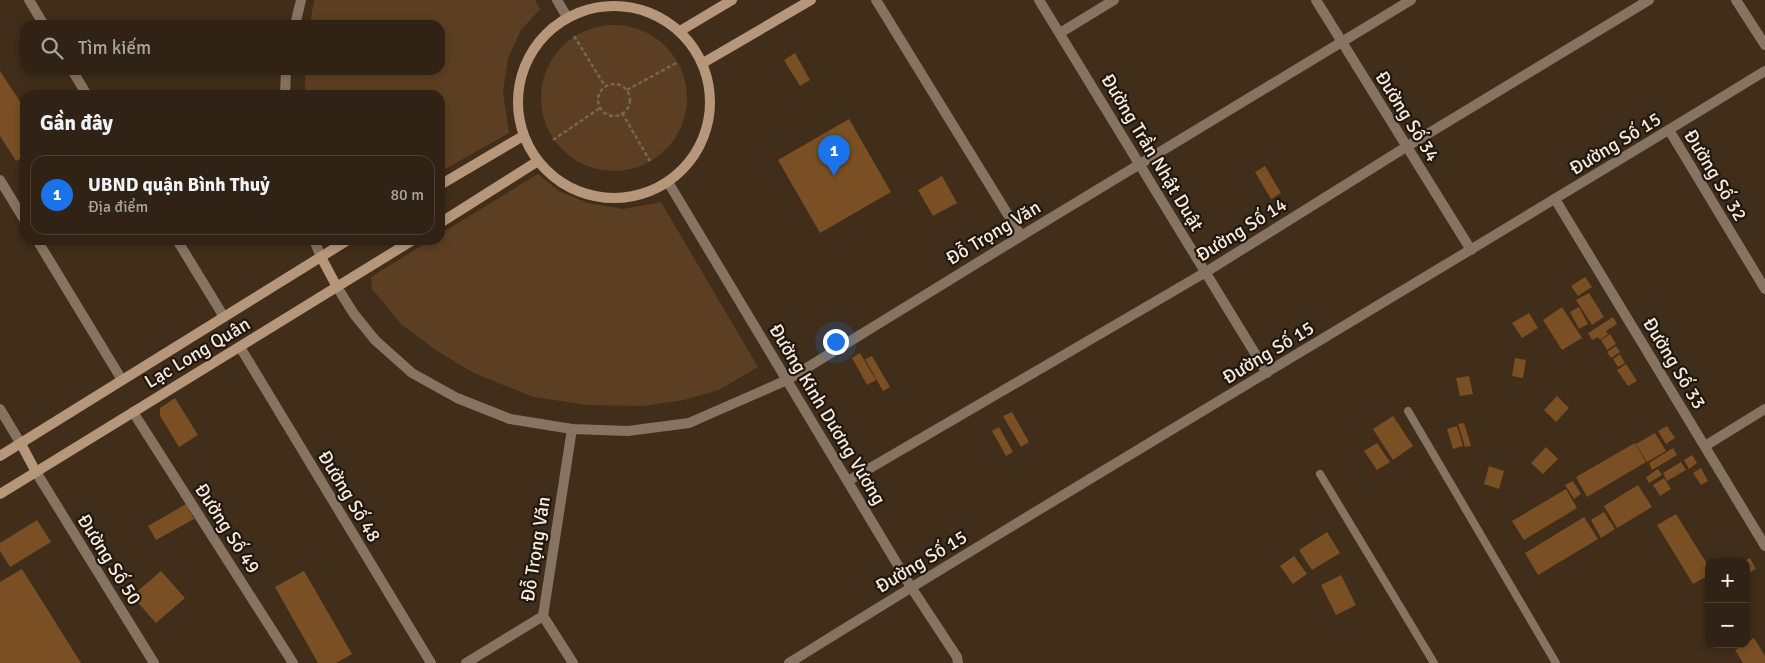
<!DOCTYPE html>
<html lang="vi">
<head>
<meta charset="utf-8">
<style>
	body { margin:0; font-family:Signika,sans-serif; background:#3c2f22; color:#f1f3f6 }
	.controls { position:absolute; right:15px; bottom:15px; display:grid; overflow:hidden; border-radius:10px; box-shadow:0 2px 8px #0003 }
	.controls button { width:45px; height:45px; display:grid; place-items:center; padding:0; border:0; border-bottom:1px solid #4b3f34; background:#302214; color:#f1f3f6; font:25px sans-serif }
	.you { position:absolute; left:835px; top:341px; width:18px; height:18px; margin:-12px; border:4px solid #fff; border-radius:50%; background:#1a73e8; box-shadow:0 0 0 8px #1a73e833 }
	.badge { display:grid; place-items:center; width:32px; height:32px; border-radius:50%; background:#1a73e8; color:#fff; font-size:16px; font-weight:700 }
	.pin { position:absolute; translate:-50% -41px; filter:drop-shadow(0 1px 2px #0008) }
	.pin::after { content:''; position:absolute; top:26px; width:18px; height:15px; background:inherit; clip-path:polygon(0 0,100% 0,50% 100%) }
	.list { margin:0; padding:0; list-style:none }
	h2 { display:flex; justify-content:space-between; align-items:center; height:65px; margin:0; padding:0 20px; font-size:21px }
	h2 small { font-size:16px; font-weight:400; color:#a8a4a0 }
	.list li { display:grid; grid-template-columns:32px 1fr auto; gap:15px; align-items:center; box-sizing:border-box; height:80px; margin:0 10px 10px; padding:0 10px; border:1px solid #4b3f34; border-radius:15px }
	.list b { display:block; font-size:19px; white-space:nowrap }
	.list p { margin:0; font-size:16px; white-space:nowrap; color:#a8a4a0 }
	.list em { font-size:16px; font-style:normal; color:#a8a4a0 }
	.icon { flex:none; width:28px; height:28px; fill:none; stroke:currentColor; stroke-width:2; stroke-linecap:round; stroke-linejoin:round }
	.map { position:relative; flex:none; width:1765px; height:663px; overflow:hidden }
	.search { position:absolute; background:#302214; box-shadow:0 2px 8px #0003; left:20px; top:20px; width:425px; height:55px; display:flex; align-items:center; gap:12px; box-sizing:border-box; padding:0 18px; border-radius:15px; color:#a8a4a0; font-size:19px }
	.panel { position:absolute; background:#302214; box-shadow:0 2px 8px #0003; left:20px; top:90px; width:425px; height:155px; border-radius:15px }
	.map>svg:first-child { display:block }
	.green { fill:#5c3f22 }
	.building { fill:#794f23 }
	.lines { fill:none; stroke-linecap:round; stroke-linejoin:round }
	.path { stroke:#765; stroke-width:2.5; stroke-dasharray:4 2.5; stroke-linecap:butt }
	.service { stroke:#877361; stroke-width:8 }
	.minor { stroke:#877361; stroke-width:10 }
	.tertiary { stroke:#877361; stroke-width:10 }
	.secondary { stroke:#b7977a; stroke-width:10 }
	.labels { text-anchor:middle; stroke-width:4.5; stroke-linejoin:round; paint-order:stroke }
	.street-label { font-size:19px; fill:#f6eade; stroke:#20170f }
</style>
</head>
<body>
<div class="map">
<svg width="1765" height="663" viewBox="0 0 1765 663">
	<rect width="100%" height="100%" fill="#402d1a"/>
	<g class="green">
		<polygon points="314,0 535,0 540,9 521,30 508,58 503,92 509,133 440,172 440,95 305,95 305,70 440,70 440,25 310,25"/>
		<circle cx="614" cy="98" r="73"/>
		<polygon points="538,174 559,191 588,203 623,209 661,202 758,367 719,390 684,400 642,406 588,405 533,397 474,373 437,351 401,324 372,289 371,277 431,240 440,240 440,234"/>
	</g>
	<g class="building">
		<polygon points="795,53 810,80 800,86 784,60"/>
		<polygon points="0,71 25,109 25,156 16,161 0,136"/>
		<polygon points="849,119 891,192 820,233 778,160"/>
		<polygon points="1265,166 1281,193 1271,199 1255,172"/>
		<polygon points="942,176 957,203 933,216 918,190"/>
		<polygon points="1585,277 1592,287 1578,296 1571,286"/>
		<polygon points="1589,293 1604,317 1592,325 1576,300"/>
		<polygon points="1562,307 1582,338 1562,350 1543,320"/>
		<polygon points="1579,307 1588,324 1579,329 1570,312"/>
		<polygon points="1529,313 1538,328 1522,338 1512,323"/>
		<polygon points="1613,317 1617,324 1606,331 1608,334 1600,340 1598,337 1592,340 1588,333"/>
		<polygon points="1610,334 1616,344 1607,350 1601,340"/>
		<polygon points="1616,346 1620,352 1611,358 1607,352"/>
		<polygon points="860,353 876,380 867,385 852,358"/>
		<polygon points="1620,354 1625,363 1618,367 1613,359"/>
		<polygon points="872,356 890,387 883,391 865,359"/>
		<polygon points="1515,358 1526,360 1523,378 1512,376"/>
		<polygon points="1626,364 1637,381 1628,386 1617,370"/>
		<polygon points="1469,376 1473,394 1460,396 1456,378"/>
		<polygon points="1557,396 1569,408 1556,422 1544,410"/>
		<polygon points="175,398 198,435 179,447 160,416 160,408"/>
		<polygon points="1012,412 1029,442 1021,447 1003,416"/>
		<polygon points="1393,416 1413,446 1393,460 1373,429"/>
		<polygon points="1464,423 1471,446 1465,447 1458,424"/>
		<polygon points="1457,426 1463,446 1453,449 1447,429"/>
		<polygon points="1667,426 1675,438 1666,444 1658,431"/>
		<polygon points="999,427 1013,452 1006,456 992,431"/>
		<polygon points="1655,433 1666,451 1647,462 1636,444"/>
		<polygon points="1377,443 1390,462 1377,470 1364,451"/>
		<polygon points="1635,443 1646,462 1587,497 1576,477"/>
		<polygon points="1546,447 1558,459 1543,474 1531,463"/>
		<polygon points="1673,448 1677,455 1652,470 1649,463"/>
		<polygon points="1692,455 1697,463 1689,469 1684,460"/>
		<polygon points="1681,462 1686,470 1667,481 1663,473"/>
		<polygon points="1489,466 1504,471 1499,489 1484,484"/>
		<polygon points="1701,468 1708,481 1701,485 1693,473"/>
		<polygon points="1658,469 1662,475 1649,483 1646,477"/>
		<polygon points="1664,478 1671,489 1660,496 1653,485"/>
		<polygon points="1573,481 1581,494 1574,499 1565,485"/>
		<polygon points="1638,485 1652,507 1617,528 1604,506"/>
		<polygon points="1566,489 1577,508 1524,540 1512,521"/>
		<polygon points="186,504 194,519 156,540 148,526"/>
		<polygon points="1604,512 1615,529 1601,538 1591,520"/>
		<polygon points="1676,514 1709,567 1709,575 1693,584 1657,525"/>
		<polygon points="1584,517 1598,539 1538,575 1525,553"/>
		<polygon points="37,520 51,542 10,567 0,551 0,543"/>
		<polygon points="1327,532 1340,553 1312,570 1299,550"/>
		<polygon points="1294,556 1307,574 1293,584 1280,566"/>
		<polygon points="1750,558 1756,569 1746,574 1746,562 1743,562"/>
		<polygon points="22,569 81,663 0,663 0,582"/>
		<polygon points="161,571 185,598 156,623 132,596"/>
		<polygon points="304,571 352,654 336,663 318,663 275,587"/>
		<polygon points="1341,575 1356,605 1336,615 1321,585"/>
		<polygon points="1754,638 1765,656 1765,663 1743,663 1735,650"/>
	</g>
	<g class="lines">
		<g class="path">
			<polyline points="574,36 605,86"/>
			<circle cx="614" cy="100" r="16"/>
			<polyline points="627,90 678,62"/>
			<polyline points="622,113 650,161"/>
			<polyline points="553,140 600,108"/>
		</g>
		<g class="service">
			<polyline points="1408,411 1556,663"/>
			<polyline points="1320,474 1434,663"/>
		</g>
		<g class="minor">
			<polyline points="29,0 44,25"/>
			<polyline points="876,0 1021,236"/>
			<polyline points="1039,0 1267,373"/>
			<polyline points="1316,0 1471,250"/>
			<polyline points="1060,33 1114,0"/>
			<polyline points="72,70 87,95"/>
			<polyline points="1669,130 1765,289"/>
			<polyline points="0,180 25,221"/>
			<polyline points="1555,199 1765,546"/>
			<polyline points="37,240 122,380"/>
			<polyline points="177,240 224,317"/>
			<polyline points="240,347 431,663"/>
			<polyline points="0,409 21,444"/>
			<polyline points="133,412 293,663"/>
			<polyline points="1705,446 1765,409"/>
			<polyline points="36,472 154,663"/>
			<polyline points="848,481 1206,272 1406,147 1649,0"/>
			<polyline points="466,663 543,616 573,663"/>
			<path d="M789,663C1112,462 1441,270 1765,71"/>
		</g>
		<g class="tertiary">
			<polyline points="557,0 567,17"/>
			<polyline points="1736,0 1765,45"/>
			<polyline points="295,25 301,0"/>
			<polyline points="285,95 286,70"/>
			<polyline points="668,182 911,587 957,657 958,663"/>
			<polyline points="314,240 321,257"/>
			<polyline points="337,287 354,314 375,340 412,373 457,398 510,419 572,429 628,431 689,423 787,380 1021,236 1411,0"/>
			<polyline points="543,616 572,429"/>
		</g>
		<g class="secondary">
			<circle cx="614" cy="102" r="96"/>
			<polyline points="680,31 732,0"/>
			<polyline points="703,63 811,0"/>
			<polyline points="440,185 523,136"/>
			<polyline points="440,223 538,161"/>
			<polyline points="321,257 337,287"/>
			<polyline points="21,444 36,472"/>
			<polyline points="0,456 348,240"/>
			<polyline points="0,494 413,240"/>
		</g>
	</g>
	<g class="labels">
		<g class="street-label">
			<text transform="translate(1408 116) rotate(58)" y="7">Đường Số 34</text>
			<text transform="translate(1615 143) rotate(-31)" y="7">Đường Số 15</text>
			<text transform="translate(1153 152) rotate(59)" y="7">Đường Trần Nhật Duật</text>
			<text transform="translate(1716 175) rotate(59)" y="7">Đường Số 32</text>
			<text transform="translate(1241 229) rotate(-32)" y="7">Đường Số 14</text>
			<text transform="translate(993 232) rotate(-31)" y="7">Đỗ Trọng Văn</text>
			<text transform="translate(197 352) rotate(-31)" y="7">Lạc Long Quân</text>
			<text transform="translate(1268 352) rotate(-31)" y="7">Đường Số 15</text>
			<text transform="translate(1675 363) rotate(59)" y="7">Đường Số 33</text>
			<text transform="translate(828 414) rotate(59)" y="7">Đường Kinh Dương Vương</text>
			<text transform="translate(350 496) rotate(59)" y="7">Đường Số 48</text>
			<text transform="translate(228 528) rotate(57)" y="7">Đường Số 49</text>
			<text transform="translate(535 549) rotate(-81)" y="7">Đỗ Trọng Văn</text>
			<text transform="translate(110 559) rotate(58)" y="7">Đường Số 50</text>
			<text transform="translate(921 561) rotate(-31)" y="7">Đường Số 15</text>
		</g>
	</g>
</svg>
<div class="controls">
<button>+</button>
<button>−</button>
</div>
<div class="you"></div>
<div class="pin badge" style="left:834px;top:176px">1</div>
<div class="search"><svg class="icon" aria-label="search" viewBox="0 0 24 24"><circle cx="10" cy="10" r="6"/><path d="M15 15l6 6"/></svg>Tìm kiếm</div>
<section class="panel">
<h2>Gần đây<small></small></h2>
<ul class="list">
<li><span class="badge">1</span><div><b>UBND quận Bình Thuỷ</b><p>Địa điểm</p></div><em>80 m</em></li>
</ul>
</section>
</div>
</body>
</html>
